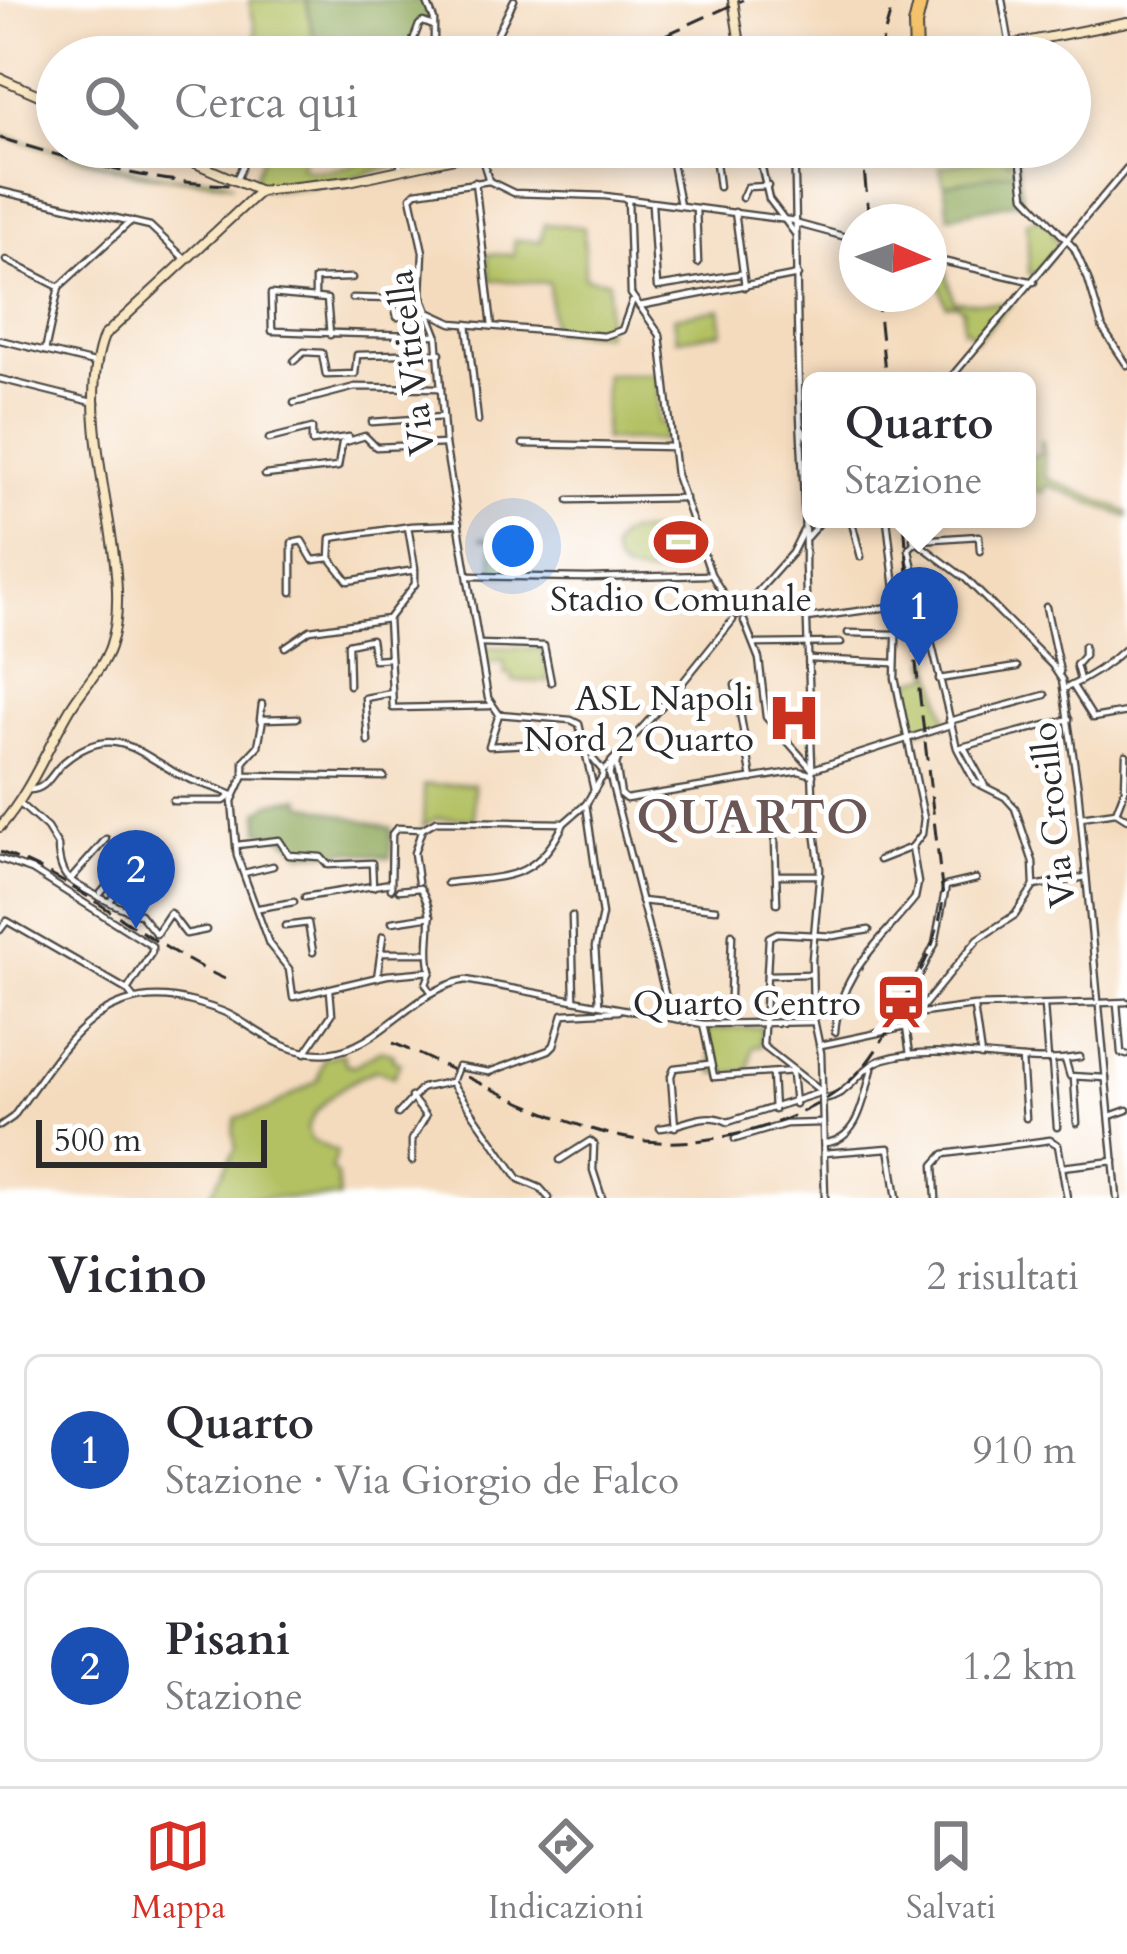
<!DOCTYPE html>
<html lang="it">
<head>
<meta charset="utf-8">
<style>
	body { margin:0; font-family:Cardo,serif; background:#f7f7f7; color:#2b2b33 }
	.compass { position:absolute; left:839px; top:204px; width:108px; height:108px; border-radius:50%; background:#fff; box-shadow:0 6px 18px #0003; rotate:92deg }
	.scale { position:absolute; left:36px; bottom:30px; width:231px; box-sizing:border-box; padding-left:12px; border:6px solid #2b2b2b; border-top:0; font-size:33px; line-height:42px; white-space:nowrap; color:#2b2b2b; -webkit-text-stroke:9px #fff; paint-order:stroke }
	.you { position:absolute; left:513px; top:546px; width:42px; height:42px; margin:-30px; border:9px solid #fff; border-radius:50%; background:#1a73e8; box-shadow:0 0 0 18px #1a73e833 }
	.badge { display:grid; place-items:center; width:78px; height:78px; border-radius:50%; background:#d93025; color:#fff; font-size:39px; font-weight:700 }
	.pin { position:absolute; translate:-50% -99px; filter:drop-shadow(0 3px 6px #0008) }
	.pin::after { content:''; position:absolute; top:63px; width:42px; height:36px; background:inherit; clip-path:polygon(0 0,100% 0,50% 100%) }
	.popup { position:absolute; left:802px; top:372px; width:234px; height:156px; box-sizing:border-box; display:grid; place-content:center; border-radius:18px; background:#fff; filter:drop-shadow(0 3px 9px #0005); font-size:39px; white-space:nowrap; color:#7c7c81 }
	.popup b { font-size:45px; color:#2b2b33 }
	.popup::after { content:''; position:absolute; left:50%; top:100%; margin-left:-24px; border:24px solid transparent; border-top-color:#fff }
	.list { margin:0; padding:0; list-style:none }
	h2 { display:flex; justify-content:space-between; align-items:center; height:156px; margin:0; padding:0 48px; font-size:51px }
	h2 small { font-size:39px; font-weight:400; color:#7c7c81 }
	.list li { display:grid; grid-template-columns:78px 1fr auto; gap:36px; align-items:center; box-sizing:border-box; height:192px; margin:0 24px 24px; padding:0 24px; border:3px solid #e1e1e2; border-radius:18px }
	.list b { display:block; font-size:45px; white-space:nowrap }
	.list p { margin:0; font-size:39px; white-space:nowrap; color:#7c7c81 }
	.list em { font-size:39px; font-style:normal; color:#7c7c81 }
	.icon { flex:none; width:66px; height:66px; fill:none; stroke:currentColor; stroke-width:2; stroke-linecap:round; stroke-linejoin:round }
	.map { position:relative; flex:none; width:1127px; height:1198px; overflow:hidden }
	.search { position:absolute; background:#fff; box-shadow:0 6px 18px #0003; left:36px; right:36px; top:36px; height:132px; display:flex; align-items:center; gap:30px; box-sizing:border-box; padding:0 42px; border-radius:66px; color:#7c7c81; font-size:45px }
	.sheet { height:588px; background:#fff }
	nav { display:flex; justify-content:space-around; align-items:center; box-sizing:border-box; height:168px; border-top:3px solid #e1e1e2; background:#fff; font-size:33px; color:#7c7c81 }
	nav a { display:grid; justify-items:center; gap:6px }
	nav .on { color:#d93025 }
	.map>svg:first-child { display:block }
	.green { fill:#b3c164; stroke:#6f7648; stroke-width:3 }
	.forest { fill:#8ea75a; stroke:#5c6942; stroke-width:3 }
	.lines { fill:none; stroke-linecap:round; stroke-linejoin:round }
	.street-casing { stroke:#494541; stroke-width:9 }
	.secondary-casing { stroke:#494541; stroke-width:12 }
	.highway-casing { stroke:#494541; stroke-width:16 }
	.street { stroke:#fff; stroke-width:4.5 }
	.secondary { stroke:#fae7c3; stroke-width:8 }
	.highway { stroke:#f3c26a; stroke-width:12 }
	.rail { stroke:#2b2b2b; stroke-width:3; stroke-dasharray:18 9; stroke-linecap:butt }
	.street-bridge-casing { stroke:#494541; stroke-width:9; stroke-linecap:butt }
	.street-bridge { stroke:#fff; stroke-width:4.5 }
	.labels { text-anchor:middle; stroke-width:10; stroke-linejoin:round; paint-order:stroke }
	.street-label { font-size:36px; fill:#2b2b2b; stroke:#fff }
	.poi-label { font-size:36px; fill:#2b2b2b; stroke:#fff; text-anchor:end }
	.district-label { font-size:48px; font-weight:bold; letter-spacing:3px; fill:#6a5655; stroke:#fff }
</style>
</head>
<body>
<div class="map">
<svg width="1127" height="1198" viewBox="0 0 1127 1198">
	<rect width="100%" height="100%" fill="#fff"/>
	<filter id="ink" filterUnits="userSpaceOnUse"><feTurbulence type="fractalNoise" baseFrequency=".00833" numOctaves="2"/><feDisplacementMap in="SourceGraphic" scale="24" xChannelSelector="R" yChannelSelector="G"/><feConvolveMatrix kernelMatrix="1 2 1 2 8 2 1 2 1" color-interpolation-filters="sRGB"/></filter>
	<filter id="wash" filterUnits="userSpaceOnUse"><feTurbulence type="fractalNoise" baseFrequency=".004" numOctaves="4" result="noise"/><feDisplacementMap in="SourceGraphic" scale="48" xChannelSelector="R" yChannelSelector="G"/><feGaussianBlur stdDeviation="2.7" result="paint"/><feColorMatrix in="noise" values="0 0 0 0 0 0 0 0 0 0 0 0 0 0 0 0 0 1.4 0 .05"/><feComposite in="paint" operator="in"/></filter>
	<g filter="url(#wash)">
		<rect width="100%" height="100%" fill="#f4dbbe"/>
		<g class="green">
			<polygon points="249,0 306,0 314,39 313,57 284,57 284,49 269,43 267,57 248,57 256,33"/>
			<path d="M0,135L74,156L77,151C97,164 135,169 158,175C183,182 213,171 231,184L136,174Z"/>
			<path d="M266,147H306L301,167C321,177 349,165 369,160C379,157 389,160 399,157L398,147L402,159L392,167C350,176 293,199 252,185Z"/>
			<polygon points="1012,154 1017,154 1018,170 944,185 940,167 1000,155 1008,162"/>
			<polygon points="1040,217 1057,231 1052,235 1060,245 1034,275 1029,274 1027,222"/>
			<polygon points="544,224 584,227 585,278 609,281 605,334 552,331 549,283 491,280 487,254 514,255 514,240 541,241"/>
			<polygon points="932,260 944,263 954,301 1011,304 975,341 967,329 963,330 963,309 955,304 946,305"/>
			<polygon points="720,309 723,332 677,339 674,317"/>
			<polygon points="605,374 658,374 658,423 665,424 664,440 604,440"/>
			<polygon points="1040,441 1043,442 1046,478 1127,512 1127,517 1047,485 1044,493 1027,488 1027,456 1040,454"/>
			<path d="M628,532H687L683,536L690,550V559L672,574C646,574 615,582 612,548L620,536Z"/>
			<polygon points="480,538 521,539 520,575 493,575 492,541"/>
			<polygon points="484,648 543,649 549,682 513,681 511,674 505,675 504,661 486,665"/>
			<polygon points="931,658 947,722 915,731 907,682 932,675 927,661"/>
			<polygon points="474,784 475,819 436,818 423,826 424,785"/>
			<polygon points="761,1027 761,1046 753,1047 749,1072 714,1073 708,1029"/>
			<path d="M381,1050L393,1054L392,1059L400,1063L394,1077L376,1070C348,1081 318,1100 307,1129L311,1140L337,1152L331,1169L337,1175L339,1198H208L236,1148L233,1131L236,1118L266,1110L318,1080L324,1058L343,1054L346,1064L354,1066Z"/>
		</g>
		<g class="forest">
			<polygon points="306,0 425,0 432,23 420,23 407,57 365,57 352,52 346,57 313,57 314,39"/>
			<polygon points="1018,170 1022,201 949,216 944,185"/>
			<path d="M301,798L303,804L391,828L390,858L352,851L301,854C296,843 274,831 260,831L259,812L270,803Z"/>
		</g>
	</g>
	<g filter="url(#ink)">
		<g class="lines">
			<defs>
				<g id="street">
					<polyline points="426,0 434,20 434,57"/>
					<polyline points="1002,0 1012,57"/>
					<polyline points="665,55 666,57"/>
					<polyline points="407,57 419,25 423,22 431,25"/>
					<polyline points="486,57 514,0"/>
					<polyline points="669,147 680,205"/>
					<polyline points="714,147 719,187"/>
					<polyline points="757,147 769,199 796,235"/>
					<path d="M794,147C797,228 796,308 799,390C801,449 806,510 805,566L814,824L820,869L812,959L813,1015L821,1053L825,1198"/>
					<polyline points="1019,147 1025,196 1074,248 1088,279 1103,329 1127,365"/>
					<polyline points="480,152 489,181 514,193 605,196 796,221"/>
					<polyline points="716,152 738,147"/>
					<polyline points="400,169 402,147"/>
					<polyline points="236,180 251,147"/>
					<polyline points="489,181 416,192 411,197 423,252 421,294 437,335 445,444 488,698 499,714 571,720 579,724 594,790"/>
					<polyline points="475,182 492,326"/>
					<polyline points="0,191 150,226 185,259"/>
					<polyline points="742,198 747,187 768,186"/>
					<polyline points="628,199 631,294 660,335 676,475 711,574 736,615"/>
					<polyline points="652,204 657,287 740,274"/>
					<polyline points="696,208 698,263"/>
					<polyline points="735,212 745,287"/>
					<polyline points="798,224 857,240"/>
					<polyline points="929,258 1034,282"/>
					<polyline points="6,260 59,287 45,351"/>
					<polyline points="60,286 131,221"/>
					<polyline points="315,297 315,279 352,278"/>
					<polyline points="352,298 393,299 397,317 430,317"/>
					<polyline points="639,306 798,275"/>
					<polyline points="428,312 452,323 604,336 622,330 632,302"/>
					<polyline points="467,324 478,421"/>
					<path d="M330,335L327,299L271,294L272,331C327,333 381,335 437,335"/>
					<polyline points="0,340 98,364"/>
					<polyline points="294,361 304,352 322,353 326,375 355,374 357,355 440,353"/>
					<polyline points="0,379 96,403"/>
					<polyline points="948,381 1127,168"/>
					<polyline points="294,403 355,387 441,388"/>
					<polyline points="372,422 443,417"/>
					<polyline points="802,429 811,445"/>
					<polyline points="269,439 312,428 312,442 349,437"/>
					<polyline points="523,444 673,447"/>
					<polyline points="265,475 338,467 342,443 365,436 376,447 445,444"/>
					<polyline points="569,500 685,498"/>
					<polyline points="851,519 861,557"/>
					<polyline points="887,519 897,606 895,678 924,818 922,834 912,847"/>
					<polyline points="914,519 915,537"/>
					<polyline points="408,527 415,568"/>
					<polyline points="807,537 823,519"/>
					<polygon points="917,538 919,541 915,544 913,539"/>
					<polyline points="919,540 979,536 980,551"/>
					<polyline points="918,543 966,579 1052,665 1062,680 1078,789 1098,1001"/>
					<polyline points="469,576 587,578 709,575"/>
					<polyline points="292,592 292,543 302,541 313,560 330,558"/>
					<polyline points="1046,607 1060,672"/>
					<polyline points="737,615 792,553 803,531"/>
					<polyline points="807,618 897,606"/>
					<polyline points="388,619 393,708 490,706"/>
					<polyline points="744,621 759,659 766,717 812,769"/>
					<polyline points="848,633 895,634"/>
					<polyline points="479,644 544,646 551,682"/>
					<polyline points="755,644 841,643"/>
					<polyline points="285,647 310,630 388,619 415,584 415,570 348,581 330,558 331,538 411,526 459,524"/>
					<polyline points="809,659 893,663"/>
					<polyline points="939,679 1017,667"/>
					<polyline points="1080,680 1076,665 1084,656 1084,646"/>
					<polyline points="349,685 348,644 371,639 374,659 390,658"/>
					<polyline points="735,685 752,779"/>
					<polyline points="1073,686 1093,718 1127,712"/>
					<path d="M1064,689C1089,678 1107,666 1127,647"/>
					<polyline points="499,714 489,746 586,741"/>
					<polyline points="297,718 263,719 258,746 244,761 244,775 232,801 237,856 269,944 289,969 293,997 387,975 431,971 426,984 430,990"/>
					<polyline points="260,720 262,704"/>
					<polyline points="949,721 1045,695"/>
					<polyline points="368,742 365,698 392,693"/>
					<polyline points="964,747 984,784"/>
					<polyline points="958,748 1069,719"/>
					<polyline points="621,752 616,764 621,795 626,799 799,771 813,775"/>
					<polyline points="592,758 603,771 602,778"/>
					<polyline points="611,762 679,687 733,620"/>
					<polyline points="813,769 950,725"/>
					<polyline points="603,771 615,761 609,774"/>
					<polyline points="609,773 671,1017"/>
					<polyline points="246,775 384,777"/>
					<path d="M30,790C48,789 51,773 64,762C109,725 133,747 174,772C193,783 215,786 234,796"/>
					<polyline points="173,801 224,801 232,795"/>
					<path d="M20,804L47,828L58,846C58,854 60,868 66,876C74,886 127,912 140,914L156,934L170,913L186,934L206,930"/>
					<polyline points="586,804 602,915 595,947 599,1003"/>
					<polyline points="1116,812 1125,789 1126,755"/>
					<polyline points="1081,817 1116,812 1127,819"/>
					<polyline points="775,841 777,903"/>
					<polyline points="237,845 279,840 289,855 321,857 328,865 372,863 373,887"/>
					<polyline points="0,859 32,870 152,946 152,952 127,990 134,999"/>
					<polyline points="879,860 912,847"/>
					<polyline points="244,873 273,866"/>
					<polyline points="778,875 820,875"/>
					<polyline points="71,879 106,839"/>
					<polyline points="418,882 414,853 422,829"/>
					<path d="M447,883C503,876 536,883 564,823"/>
					<polyline points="1034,886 1086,877"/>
					<polyline points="391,889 392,834 397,828 422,829 436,821 564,823 586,804 602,777"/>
					<path d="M399,890L420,888C440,920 423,939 431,971"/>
					<polyline points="101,893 124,866"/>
					<polyline points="305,897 391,883"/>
					<polyline points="110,901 142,859"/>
					<polyline points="641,901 716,909"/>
					<polyline points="259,908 294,902"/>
					<polyline points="572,916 574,999"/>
					<polyline points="392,922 431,916"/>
					<polyline points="285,926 308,923 313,952"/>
					<polyline points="0,930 7,921 127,990"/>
					<polyline points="382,953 425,953"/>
					<polyline points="767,975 812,974"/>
					<polyline points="377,978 383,936"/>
					<polyline points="1101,1003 1127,1002"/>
					<polyline points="1117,1003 1121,1053 1127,1055"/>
					<polyline points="1044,1006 1048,1060"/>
					<polyline points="1099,1006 1117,1198"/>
					<polyline points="974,1008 981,1056"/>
					<polyline points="916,1014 974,1006 1096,1003"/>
					<polyline points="817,1015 836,1014"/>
					<polyline points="912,1019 906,1002 935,944 946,886 976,879"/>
					<polyline points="703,1024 714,1077 794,1071"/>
					<polyline points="729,1024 732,934"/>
					<polyline points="906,1027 910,1054"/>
					<path d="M835,1032C839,973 880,942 915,898L918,883L912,847"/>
					<polyline points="821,1045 906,1027 978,939 1015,915 1034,886 1033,862 1015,808 1005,797 975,782 957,748 911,560 909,549 914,543"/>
					<polyline points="305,1053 332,1014 330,990"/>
					<polyline points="1080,1057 1065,1059 1070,1076 1106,1078"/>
					<polyline points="1022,1059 1026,1118"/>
					<polyline points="1052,1061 1057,1127"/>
					<polyline points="458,1067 489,1072 549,1050 554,1045 563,1014 619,1011"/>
					<polyline points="772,1074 774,1110"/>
					<polyline points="792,1074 795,1104"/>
					<polyline points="1074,1078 1077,1123"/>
					<polyline points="451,1082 519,1179 540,1188 549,1198"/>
					<polyline points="822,1092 763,1046 769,937 777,933 833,936 869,930"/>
					<polyline points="411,1097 426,1116 412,1140 412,1161"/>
					<path d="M822,1099C852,1096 859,1066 884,1059C941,1042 1006,1064 1065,1059"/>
					<polyline points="398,1114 422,1088 451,1082"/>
					<polyline points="1110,1116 1127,1110"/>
					<path d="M0,1126L13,1117C60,1053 98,976 193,1002C207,1006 223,1010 236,1018C267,1037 290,1056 328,1053C381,1048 413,989 466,980L703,1024L813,1022"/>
					<polyline points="675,1127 671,1076 674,1068 709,1064"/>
					<path d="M660,1128C685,1126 703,1110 728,1122L819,1093"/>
					<polyline points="735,1139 786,1124 822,1123"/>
					<path d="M824,1143C859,1141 864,1097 872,1069"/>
					<polyline points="824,1153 889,1148 897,1198"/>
					<polyline points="560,1160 590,1141 594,1144 593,1170 602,1198"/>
					<polyline points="1062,1168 1067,1198"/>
					<polyline points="936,1198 934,1165 944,1154 1050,1140 1058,1145 1062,1167 1114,1161"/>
				</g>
				<g id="secondary">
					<polyline points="733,0 742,57"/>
					<polyline points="948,57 1127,22"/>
					<polyline points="0,78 57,103"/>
					<polyline points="158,147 260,191 349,181 505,147"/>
					<path d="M0,827C31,791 46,750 70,709C82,688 102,670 110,647C119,622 118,590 115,564C108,498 79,399 104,336L260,191"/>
				</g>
				<polyline id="highway" points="916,57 915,25 921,0"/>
			</defs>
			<use href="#street" class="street-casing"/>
			<use href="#secondary" class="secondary-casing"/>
			<use href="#highway" class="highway-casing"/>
			<use href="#street" class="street"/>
			<use href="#secondary" class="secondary"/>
			<use href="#highway" class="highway"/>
			<g class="rail">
				<polyline points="616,57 743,0"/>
				<polyline points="878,57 894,0"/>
				<path d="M0,138C76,161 150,183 230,185"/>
				<polyline points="862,147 869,222"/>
				<polyline points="407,152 417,147"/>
				<polyline points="877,294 886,381"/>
				<path d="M0,852C82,881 146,944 225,979"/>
				<path d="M393,1043C470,1075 549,1124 632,1139C698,1152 807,1125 855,1076C877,1054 890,1026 905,1000C924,966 940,935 943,897L912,629L904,519"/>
			</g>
			<defs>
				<polyline id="street-bridge" points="453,1079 458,1067"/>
			</defs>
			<use href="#street-bridge" class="street-bridge-casing"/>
			<use href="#street-bridge" class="street-bridge"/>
		</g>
	</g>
	<defs>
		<symbol id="stadium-bare" viewBox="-9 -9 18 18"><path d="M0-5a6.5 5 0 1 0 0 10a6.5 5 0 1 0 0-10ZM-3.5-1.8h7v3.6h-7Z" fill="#c8321e" stroke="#fff" stroke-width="2.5" paint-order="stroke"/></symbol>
		<symbol id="hospital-bare" viewBox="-9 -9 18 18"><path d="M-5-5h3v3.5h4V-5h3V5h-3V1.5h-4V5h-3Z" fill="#c8321e" stroke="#fff" stroke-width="2.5" paint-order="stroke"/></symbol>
		<symbol id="station-bare" viewBox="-9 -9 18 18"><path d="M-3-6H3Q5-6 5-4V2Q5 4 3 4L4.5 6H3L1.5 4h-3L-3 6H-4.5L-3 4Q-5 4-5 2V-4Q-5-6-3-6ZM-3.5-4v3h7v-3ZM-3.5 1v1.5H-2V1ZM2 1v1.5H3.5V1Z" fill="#c8321e" stroke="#fff" stroke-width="2.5" paint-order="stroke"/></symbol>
	</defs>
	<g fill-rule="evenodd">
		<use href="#stadium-bare" x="643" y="504" width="76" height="76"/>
		<use href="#hospital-bare" x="756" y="680" width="76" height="76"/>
		<use href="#station-bare" x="863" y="964" width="76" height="76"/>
	</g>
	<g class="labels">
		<g class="street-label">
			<text transform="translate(410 363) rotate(-97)" y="13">Via Viticella</text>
			<text transform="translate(1052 815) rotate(-96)" y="13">Via Crocillo</text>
		</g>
		<g class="poi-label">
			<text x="681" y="611" text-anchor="middle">Stadio Comunale</text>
			<text x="754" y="710">ASL Napoli<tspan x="754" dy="41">Nord 2 Quarto</tspan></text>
			<text x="861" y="1015">Quarto Centro</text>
		</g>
		<g class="district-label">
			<text x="754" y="833">QUARTO</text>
		</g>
	</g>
</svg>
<svg class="compass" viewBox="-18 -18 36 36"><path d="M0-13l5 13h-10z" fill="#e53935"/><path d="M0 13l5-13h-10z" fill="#7c7c81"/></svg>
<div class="scale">500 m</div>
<div class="you"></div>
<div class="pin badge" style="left:919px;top:666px;background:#1a4fb4">1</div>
<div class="popup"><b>Quarto</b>Stazione</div>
<div class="pin badge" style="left:136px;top:929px;background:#1a4fb4">2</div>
<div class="search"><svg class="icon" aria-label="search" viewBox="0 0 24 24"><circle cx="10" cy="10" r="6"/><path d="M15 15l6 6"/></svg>Cerca qui</div>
</div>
<section class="sheet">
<h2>Vicino<small>2 risultati</small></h2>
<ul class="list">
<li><span class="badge" style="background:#1a4fb4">1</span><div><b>Quarto</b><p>Stazione · Via Giorgio de Falco</p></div><em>910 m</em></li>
<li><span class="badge" style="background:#1a4fb4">2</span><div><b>Pisani</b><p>Stazione</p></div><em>1.2 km</em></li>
</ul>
</section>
<nav>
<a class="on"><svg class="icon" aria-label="map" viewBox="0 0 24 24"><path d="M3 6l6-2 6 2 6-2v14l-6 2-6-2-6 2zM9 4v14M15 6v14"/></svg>Mappa</a>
<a><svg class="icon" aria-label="directions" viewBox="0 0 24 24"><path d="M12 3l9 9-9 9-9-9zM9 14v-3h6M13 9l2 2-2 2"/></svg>Indicazioni</a>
<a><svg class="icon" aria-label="saved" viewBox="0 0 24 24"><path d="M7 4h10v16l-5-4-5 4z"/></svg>Salvati</a>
</nav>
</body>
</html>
